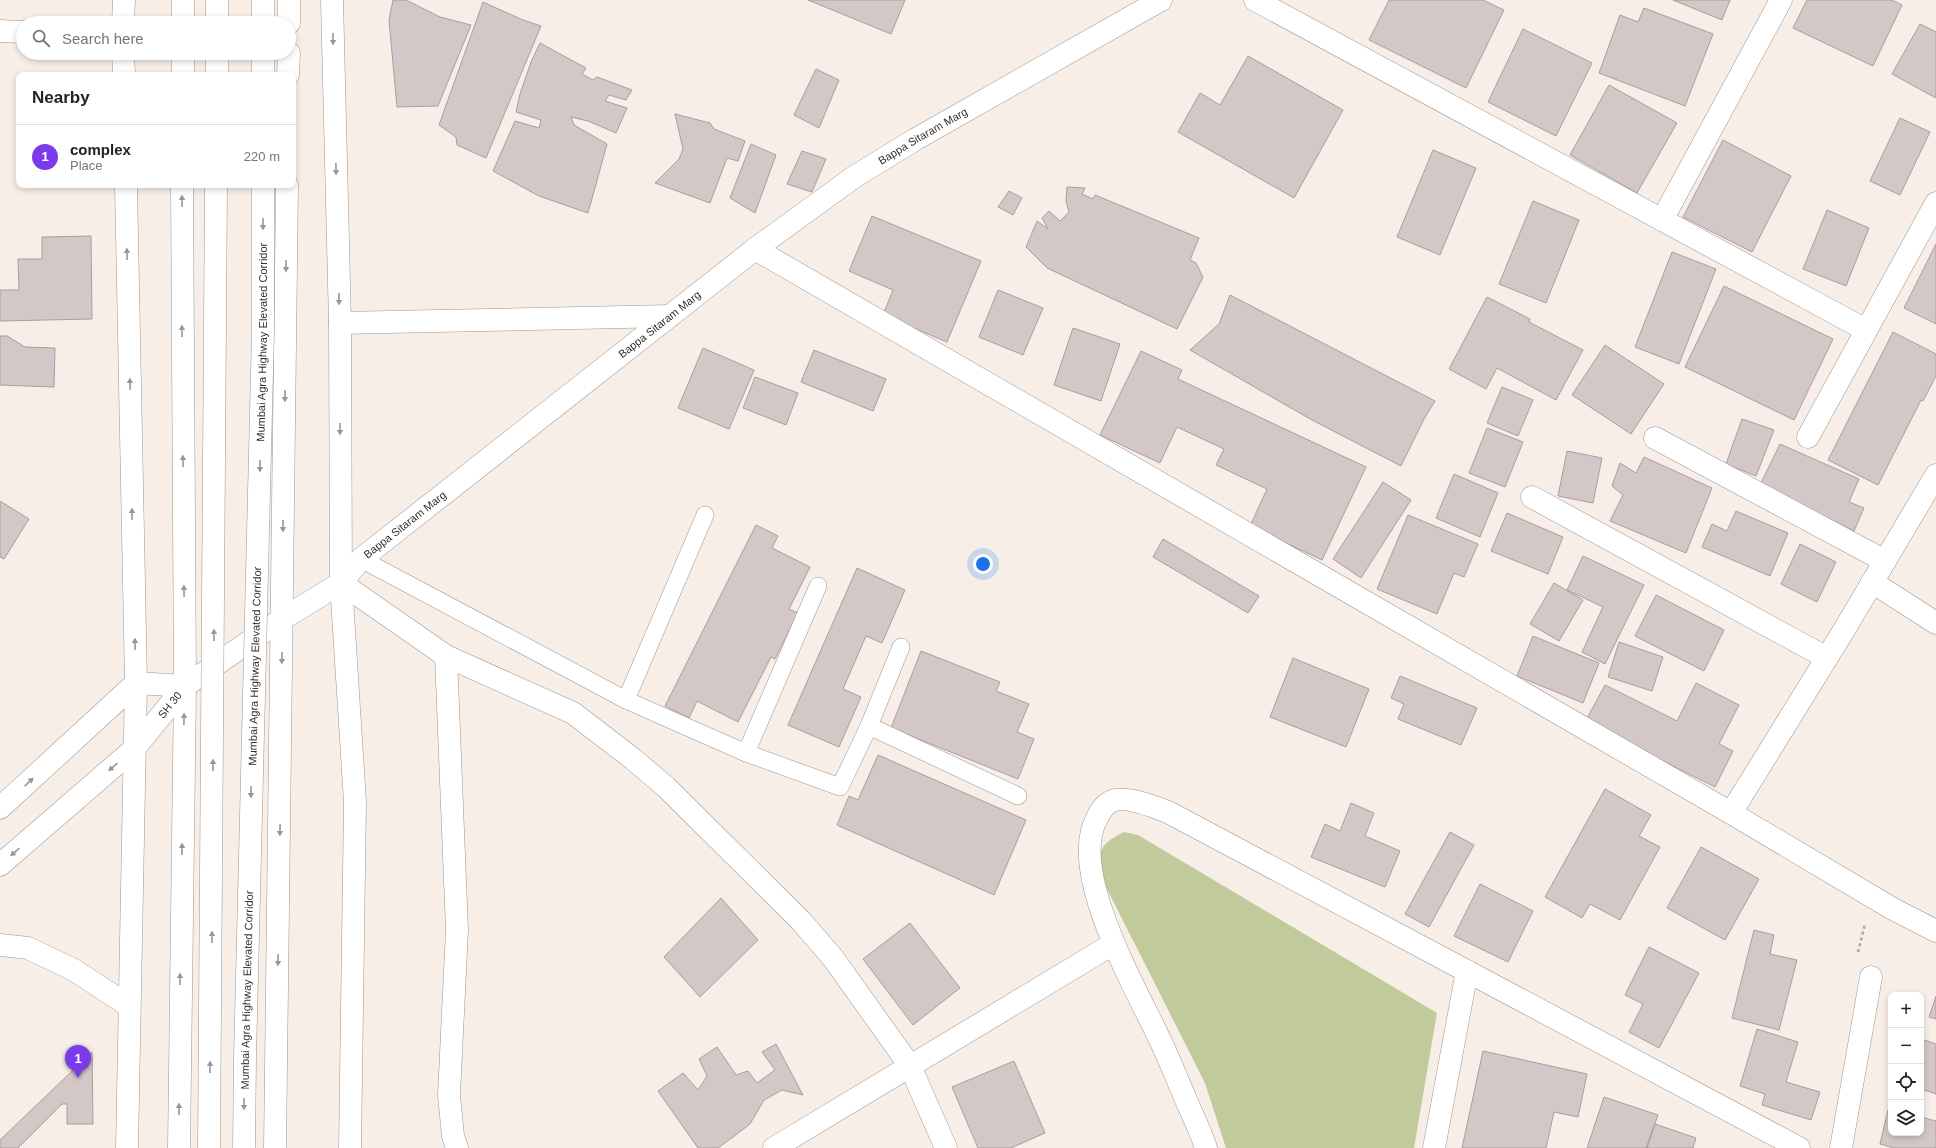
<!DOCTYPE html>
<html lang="en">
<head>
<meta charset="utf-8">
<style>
	body { margin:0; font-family:Helvetica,sans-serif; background:#f2f2f2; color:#222 }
	.controls { position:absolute; right:12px; bottom:12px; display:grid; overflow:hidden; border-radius:8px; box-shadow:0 2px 6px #0003 }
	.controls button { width:36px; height:36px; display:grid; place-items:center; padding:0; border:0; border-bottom:1px solid #e0e0e0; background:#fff; color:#222; font:20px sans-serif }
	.you { position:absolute; left:983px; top:564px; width:14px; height:14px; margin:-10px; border:3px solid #fff; border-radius:50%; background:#1a73e8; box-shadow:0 0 0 6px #1a73e833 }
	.badge { display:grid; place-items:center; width:26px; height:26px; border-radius:50%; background:#7c3aed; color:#fff; font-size:13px; font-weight:700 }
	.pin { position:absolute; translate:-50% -33px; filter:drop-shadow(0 1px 2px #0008) }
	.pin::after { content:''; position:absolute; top:21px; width:14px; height:12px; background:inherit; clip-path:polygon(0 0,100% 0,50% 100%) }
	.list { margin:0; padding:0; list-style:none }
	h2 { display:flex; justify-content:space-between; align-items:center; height:52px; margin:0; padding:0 16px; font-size:17px }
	h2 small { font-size:13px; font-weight:400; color:#767676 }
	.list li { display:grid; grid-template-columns:26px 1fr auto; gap:12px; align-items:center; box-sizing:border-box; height:64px; padding:0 16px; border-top:1px solid #e0e0e0 }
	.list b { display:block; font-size:15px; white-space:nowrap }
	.list p { margin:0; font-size:13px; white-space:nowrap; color:#767676 }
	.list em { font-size:13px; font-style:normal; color:#767676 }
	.icon { flex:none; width:22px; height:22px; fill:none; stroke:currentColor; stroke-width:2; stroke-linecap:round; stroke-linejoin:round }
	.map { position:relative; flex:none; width:1936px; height:1148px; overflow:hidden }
	.search { position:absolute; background:#fff; box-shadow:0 2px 6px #0003; left:16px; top:16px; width:280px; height:44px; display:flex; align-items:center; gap:10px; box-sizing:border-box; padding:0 14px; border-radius:22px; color:#767676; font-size:15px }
	.panel { position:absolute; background:#fff; box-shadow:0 2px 6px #0003; left:16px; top:72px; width:280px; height:116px; border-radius:8px }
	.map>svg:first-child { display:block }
	.green { fill:#c0ca9b }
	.building { fill:#d3c8c7; stroke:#a99e9d }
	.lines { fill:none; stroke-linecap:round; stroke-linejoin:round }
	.lane-casing { stroke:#9e968f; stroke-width:18 }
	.street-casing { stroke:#9e968f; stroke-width:23 }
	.secondary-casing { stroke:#9e968f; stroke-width:23 }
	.primary-casing { stroke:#9e968f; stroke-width:23 }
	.highway-casing { stroke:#9e968f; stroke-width:23 }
	.path { stroke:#ada6a1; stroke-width:2.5; stroke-dasharray:3 3; stroke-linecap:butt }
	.lane { stroke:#fff; stroke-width:17 }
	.street { stroke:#fff; stroke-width:22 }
	.secondary { stroke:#fff; stroke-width:22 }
	.primary { stroke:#fff; stroke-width:22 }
	.highway { stroke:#fff; stroke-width:22 }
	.highway-bridge-casing { stroke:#9e968f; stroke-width:23; stroke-linecap:butt }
	.highway-bridge { stroke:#fff; stroke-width:22 }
	.oneway { fill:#989796 }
	.labels { text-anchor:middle; stroke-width:3; stroke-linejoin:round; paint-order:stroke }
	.street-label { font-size:11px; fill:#322f2d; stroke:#f7eee7 }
</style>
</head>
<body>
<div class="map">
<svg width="1936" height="1148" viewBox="0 0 1936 1148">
	<rect width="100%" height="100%" fill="#f7eee7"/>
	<path class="green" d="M1124,832L1138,835L1437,1013L1414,1148H1226L1205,1083L1100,875C1098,848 1101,844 1124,832Z"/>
	<g class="building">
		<polygon points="393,0 406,0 440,17 471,25 438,106 397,107 389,20"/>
		<polygon points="808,0 905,0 891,34"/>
		<polygon points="1389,0 1483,0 1504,10 1466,88 1369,40"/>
		<polygon points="1673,0 1730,0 1722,20"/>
		<polygon points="1807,0 1892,0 1902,5 1873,66 1793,28"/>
		<polygon points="483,2 523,20 541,26 486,158 457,145 456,137 439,125"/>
		<polygon points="1644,8 1713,34 1685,106 1599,73 1620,15 1638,22"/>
		<polygon points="1920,24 1936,32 1936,98 1892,74"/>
		<polygon points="1523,29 1592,63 1556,136 1488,102"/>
		<polygon points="540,43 586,68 582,74 593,80 597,77 632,90 626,100 609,95 605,101 627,108 616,133 588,121 571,117 574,125 607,144 588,213 539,196 493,171 515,121 539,128 541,120 516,112 520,94 531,62"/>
		<polygon points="1248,56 1343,110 1294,198 1178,132 1200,93 1220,105"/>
		<polygon points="816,69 839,80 819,128 794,115"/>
		<polygon points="1609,85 1677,123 1637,193 1570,155"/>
		<polygon points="675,114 710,123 714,129 745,141 738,161 727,158 710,203 655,183 679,159 683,149"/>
		<polygon points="1900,118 1930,132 1900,195 1870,181"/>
		<polygon points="1723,140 1791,176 1752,252 1683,217"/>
		<polygon points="751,144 776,155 755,213 730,198"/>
		<polygon points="1433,150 1476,168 1440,255 1397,237"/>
		<polygon points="802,151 826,159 812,192 787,184"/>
		<polygon points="1067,187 1085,188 1082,194 1093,199 1095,195 1199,238 1190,260 1196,263 1203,277 1177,329 1047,268 1026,247 1037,221 1048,229 1042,218 1049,211 1060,221 1069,212 1066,201"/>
		<polygon points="1009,191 1022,198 1013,215 998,207"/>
		<polygon points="1533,201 1579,220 1546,303 1499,284"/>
		<polygon points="1827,210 1869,228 1846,286 1803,269"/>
		<polygon points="872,216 981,261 947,342 883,315 893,290 849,271"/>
		<polygon points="91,236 92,319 0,321 0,290 19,290 18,259 42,259 42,237"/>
		<polygon points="1936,244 1936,324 1904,308"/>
		<polygon points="1672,252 1716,269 1679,364 1635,347"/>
		<polygon points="1724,286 1833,339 1794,420 1685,367"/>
		<polygon points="998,290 1043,308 1023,355 979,337"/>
		<polygon points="1230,295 1435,401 1424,419 1401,466 1312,420 1190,350 1219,324"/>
		<polygon points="1487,297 1530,319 1529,322 1583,350 1556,400 1497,368 1486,389 1449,369"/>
		<polygon points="1073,328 1120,344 1101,401 1054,385"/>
		<polygon points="1893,332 1936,354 1936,376 1923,401 1921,400 1878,485 1828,460"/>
		<polygon points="0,336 7,336 25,347 55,348 54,387 0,385"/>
		<polygon points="1605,345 1664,384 1631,434 1572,395"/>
		<polygon points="703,348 754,370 729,429 678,408"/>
		<polygon points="814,350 886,379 873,411 801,382"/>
		<polygon points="1141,351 1182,370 1178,379 1366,467 1322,560 1250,526 1267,489 1216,465 1224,449 1177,427 1160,463 1100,435"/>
		<polygon points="755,377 798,393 786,425 743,408"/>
		<polygon points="1502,387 1533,400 1518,436 1487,423"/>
		<polygon points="1742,419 1774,430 1756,476 1726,464"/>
		<polygon points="1487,428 1523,442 1505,487 1469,473"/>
		<polygon points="1780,444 1859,479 1849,502 1864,508 1854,531 1760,485"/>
		<polygon points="1567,451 1602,458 1593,503 1558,496"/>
		<polygon points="1644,457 1712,488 1686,553 1610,521 1623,495 1612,486 1620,463 1636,473"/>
		<polygon points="1454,474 1498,493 1480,537 1436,518"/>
		<polygon points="1383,482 1411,500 1361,578 1333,559"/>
		<polygon points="0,501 29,519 4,559 0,557"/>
		<polygon points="1736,511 1788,533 1770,576 1702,547 1712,524 1727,531"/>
		<polygon points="1507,513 1563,537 1548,574 1491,551"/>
		<polygon points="1408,515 1478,544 1464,577 1454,573 1437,614 1377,589"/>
		<polygon points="756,525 778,536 772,548 810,567 789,609 798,613 775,659 771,657 738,722 697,701 689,718 665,706"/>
		<polygon points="1163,539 1259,596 1248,613 1153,557"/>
		<polygon points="1800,544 1836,562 1817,602 1781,584"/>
		<polygon points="1583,556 1644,585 1605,664 1582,652 1603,607 1567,590"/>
		<polygon points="857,568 905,590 882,643 866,636 843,689 861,697 839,747 788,725"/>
		<polygon points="1554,583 1583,600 1559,641 1530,624"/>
		<polygon points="1656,595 1724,630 1704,671 1635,636"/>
		<polygon points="1533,636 1599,663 1583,703 1517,676"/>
		<polygon points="1619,642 1663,657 1652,691 1608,677"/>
		<polygon points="921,651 1000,682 996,691 1029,704 1017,732 1034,739 1018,779 891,728"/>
		<polygon points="1293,658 1369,689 1346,747 1270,717"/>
		<polygon points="1400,676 1477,708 1461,745 1398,719 1404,704 1391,698"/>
		<polygon points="1696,683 1739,705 1719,744 1733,751 1715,787 1585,722 1605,685 1677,721"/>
		<polygon points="878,755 1026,820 994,895 837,825 849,796 858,800"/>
		<polygon points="1605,789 1651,815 1639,836 1660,847 1620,920 1590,904 1582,918 1545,897"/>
		<polygon points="1351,803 1374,813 1365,836 1400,851 1385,887 1311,857 1325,824 1340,831"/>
		<polygon points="1450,832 1474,845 1429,927 1405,914"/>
		<polygon points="1701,847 1759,879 1725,940 1667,908"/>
		<polygon points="1480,884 1533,911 1508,962 1454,936"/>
		<polygon points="721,898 758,940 700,997 664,957"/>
		<polygon points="910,923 960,988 913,1025 863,959"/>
		<polygon points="1754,930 1774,935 1770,954 1797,960 1779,1030 1732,1018"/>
		<polygon points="1649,947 1699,973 1659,1048 1629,1032 1643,1004 1625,995"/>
		<polygon points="1936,996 1936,1019 1929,1017"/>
		<polygon points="1757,1029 1798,1042 1786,1082 1820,1092 1811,1120 1762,1105 1765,1094 1740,1086"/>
		<polygon points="1921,1039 1936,1044 1936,1094 1921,1089"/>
		<polygon points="776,1044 803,1095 782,1090 764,1100 750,1124 733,1137 718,1148 698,1148 658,1091 683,1073 698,1090 707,1076 699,1059 717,1047 736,1075 748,1071 757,1083 775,1070 762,1052"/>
		<polygon points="1483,1051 1587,1074 1578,1117 1554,1112 1546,1148 1462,1148"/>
		<polygon points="92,1052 93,1124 67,1124 67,1104 62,1104 18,1148 0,1148 0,1140"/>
		<polygon points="1014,1061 1045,1133 1011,1148 978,1148 952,1087"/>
		<polygon points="1604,1097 1658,1115 1646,1148 1587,1148"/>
		<polygon points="1888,1110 1891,1111 1891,1133 1921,1133 1921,1117 1936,1121 1936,1148 1894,1148 1880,1144"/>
		<polygon points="1655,1124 1696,1138 1693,1148 1647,1148"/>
	</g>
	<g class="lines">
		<defs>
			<g id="lane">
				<polyline points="361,559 626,700 746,753 818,586"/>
				<polyline points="626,700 705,515"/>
				<polyline points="869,726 1018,796"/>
				<polyline points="746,753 840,787 869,726 901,647"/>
			</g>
			<g id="street">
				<polyline points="332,0 340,323 341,583 446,656 573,713 633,759 666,787 801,921 833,958 910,1066 946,1148"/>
				<polyline points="1255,0 1866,330"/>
				<polyline points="123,23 124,0"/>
				<polyline points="0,31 23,32"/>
				<polyline points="123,53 124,75"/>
				<polyline points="126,185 136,683"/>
				<polyline points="1662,220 1781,0"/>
				<polyline points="755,249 1731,813 1893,909 1936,931"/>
				<polyline points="340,323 670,316"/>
				<polyline points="1808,437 1936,203"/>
				<polyline points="1655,438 1885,561"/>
				<polyline points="1532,497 1827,658"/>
				<polyline points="1872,582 1936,623"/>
				<polyline points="446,656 457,930 449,1095 453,1136 457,1148"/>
				<polyline points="1731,813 1844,630 1936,475"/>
				<polyline points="774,1148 1113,944"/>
				<path d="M1206,1148C1201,1132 1193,1116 1186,1100C1178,1081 1170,1061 1161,1042C1137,990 1067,872 1097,818C1100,812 1103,806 1110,802C1122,794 1155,807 1168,812L1799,1148"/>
				<polyline points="1434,1148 1467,971"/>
				<polyline points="1841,1148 1871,977"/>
			</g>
			<g id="secondary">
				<polyline points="341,583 355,802 350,1148"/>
				<path id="s1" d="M185,686L282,619L341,583L361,559L755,249L854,177L916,139L1161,0"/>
				<polyline points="0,945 28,948 74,970 129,1006"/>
				<polyline points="127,1148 136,683"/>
			</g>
			<g id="primary">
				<polyline points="183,23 183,0"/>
				<polyline points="289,23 289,0"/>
				<polyline points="183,75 183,53"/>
				<polyline points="288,75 289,53"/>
				<polyline points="0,808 136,683 185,686"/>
				<path id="s2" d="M0,865L134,749L185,686"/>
				<polyline points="179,1148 185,686 182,185"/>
				<polyline points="275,1148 287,185"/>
			</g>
			<g id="highway">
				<polyline points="263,0 263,23"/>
				<polyline points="217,23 217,0"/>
				<polyline points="263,53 263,75"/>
				<polyline points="217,75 217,53"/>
			</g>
		</defs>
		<use href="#lane" class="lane-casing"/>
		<use href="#street" class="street-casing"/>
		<use href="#secondary" class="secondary-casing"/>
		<use href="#primary" class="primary-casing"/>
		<use href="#highway" class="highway-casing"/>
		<polyline class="path" points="1858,952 1865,924"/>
		<use href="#lane" class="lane"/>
		<use href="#street" class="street"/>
		<use href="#secondary" class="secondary"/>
		<use href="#primary" class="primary"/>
		<use href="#highway" class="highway"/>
		<defs>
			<g id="highway-bridge">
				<polyline points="209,1148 216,185"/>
				<path id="s3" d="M244,1148L245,1057L263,332V185"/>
			</g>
		</defs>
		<use href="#highway-bridge" class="highway-bridge-casing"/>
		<use href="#highway-bridge" class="highway-bridge"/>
	</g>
	<defs><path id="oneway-solid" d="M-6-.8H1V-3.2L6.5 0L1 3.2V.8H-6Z"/></defs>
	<g class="oneway">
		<use href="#oneway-solid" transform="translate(333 39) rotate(89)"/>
		<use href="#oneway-solid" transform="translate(336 169) rotate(89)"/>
		<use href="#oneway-solid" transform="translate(182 201) rotate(-90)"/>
		<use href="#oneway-solid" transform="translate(263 224) rotate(90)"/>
		<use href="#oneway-solid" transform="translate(127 254) rotate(-91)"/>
		<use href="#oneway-solid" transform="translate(286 266) rotate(91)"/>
		<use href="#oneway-solid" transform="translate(339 299) rotate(89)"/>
		<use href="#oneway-solid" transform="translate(182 331) rotate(-91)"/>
		<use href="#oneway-solid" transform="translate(130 384) rotate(-91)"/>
		<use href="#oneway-solid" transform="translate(285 396) rotate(91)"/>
		<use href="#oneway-solid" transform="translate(340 429) rotate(90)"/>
		<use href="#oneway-solid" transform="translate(183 461) rotate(-91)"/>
		<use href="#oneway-solid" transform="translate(260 466) rotate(91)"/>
		<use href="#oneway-solid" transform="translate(132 514) rotate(-91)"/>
		<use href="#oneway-solid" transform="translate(283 526) rotate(91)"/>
		<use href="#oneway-solid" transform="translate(184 591) rotate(-91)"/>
		<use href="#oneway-solid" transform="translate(214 635) rotate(-90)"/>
		<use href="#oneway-solid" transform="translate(135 644) rotate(-91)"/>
		<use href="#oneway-solid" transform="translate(282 658) rotate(91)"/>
		<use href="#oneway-solid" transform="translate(184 719) rotate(-89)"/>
		<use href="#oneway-solid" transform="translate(213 765) rotate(-90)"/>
		<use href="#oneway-solid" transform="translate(113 767) rotate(139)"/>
		<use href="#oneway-solid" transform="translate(29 782) rotate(-43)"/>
		<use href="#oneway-solid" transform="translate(251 792) rotate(91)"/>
		<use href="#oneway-solid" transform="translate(280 830) rotate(91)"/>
		<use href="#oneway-solid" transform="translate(182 849) rotate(-89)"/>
		<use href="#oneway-solid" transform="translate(15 852) rotate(139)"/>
		<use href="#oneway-solid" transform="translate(212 937) rotate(-90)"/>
		<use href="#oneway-solid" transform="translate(278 960) rotate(91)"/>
		<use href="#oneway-solid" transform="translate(180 979) rotate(-89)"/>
		<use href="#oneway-solid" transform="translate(210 1067) rotate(-89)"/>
		<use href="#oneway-solid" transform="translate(244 1104) rotate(90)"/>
		<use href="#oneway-solid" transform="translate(179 1109) rotate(-90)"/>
	</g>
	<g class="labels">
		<g class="street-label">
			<text dy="4" stroke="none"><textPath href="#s1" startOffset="922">Bappa Sitaram Marg</textPath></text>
			<text dy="4" stroke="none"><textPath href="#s1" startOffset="598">Bappa Sitaram Marg</textPath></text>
			<text dy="4" stroke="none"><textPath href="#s3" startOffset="806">Mumbai Agra Highway Elevated Corridor</textPath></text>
			<text dy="4" stroke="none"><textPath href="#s1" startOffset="274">Bappa Sitaram Marg</textPath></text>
			<text dy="4" stroke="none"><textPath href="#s3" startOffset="482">Mumbai Agra Highway Elevated Corridor</textPath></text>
			<text dy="4" stroke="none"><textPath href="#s2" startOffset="234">SH 30</textPath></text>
			<text dy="4" stroke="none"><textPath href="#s3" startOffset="158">Mumbai Agra Highway Elevated Corridor</textPath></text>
		</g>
	</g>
</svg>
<div class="controls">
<button>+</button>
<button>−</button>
<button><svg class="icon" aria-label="locate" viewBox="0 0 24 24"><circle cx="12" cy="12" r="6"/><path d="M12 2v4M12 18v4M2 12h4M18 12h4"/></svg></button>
<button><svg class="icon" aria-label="layers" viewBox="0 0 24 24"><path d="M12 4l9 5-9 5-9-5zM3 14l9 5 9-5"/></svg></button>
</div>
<div class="you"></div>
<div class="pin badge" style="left:78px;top:1078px">1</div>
<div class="search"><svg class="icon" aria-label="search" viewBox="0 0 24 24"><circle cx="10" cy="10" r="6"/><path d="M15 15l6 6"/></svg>Search here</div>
<section class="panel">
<h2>Nearby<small></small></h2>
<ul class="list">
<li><span class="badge">1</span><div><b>complex</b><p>Place</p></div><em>220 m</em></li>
</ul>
</section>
</div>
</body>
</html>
